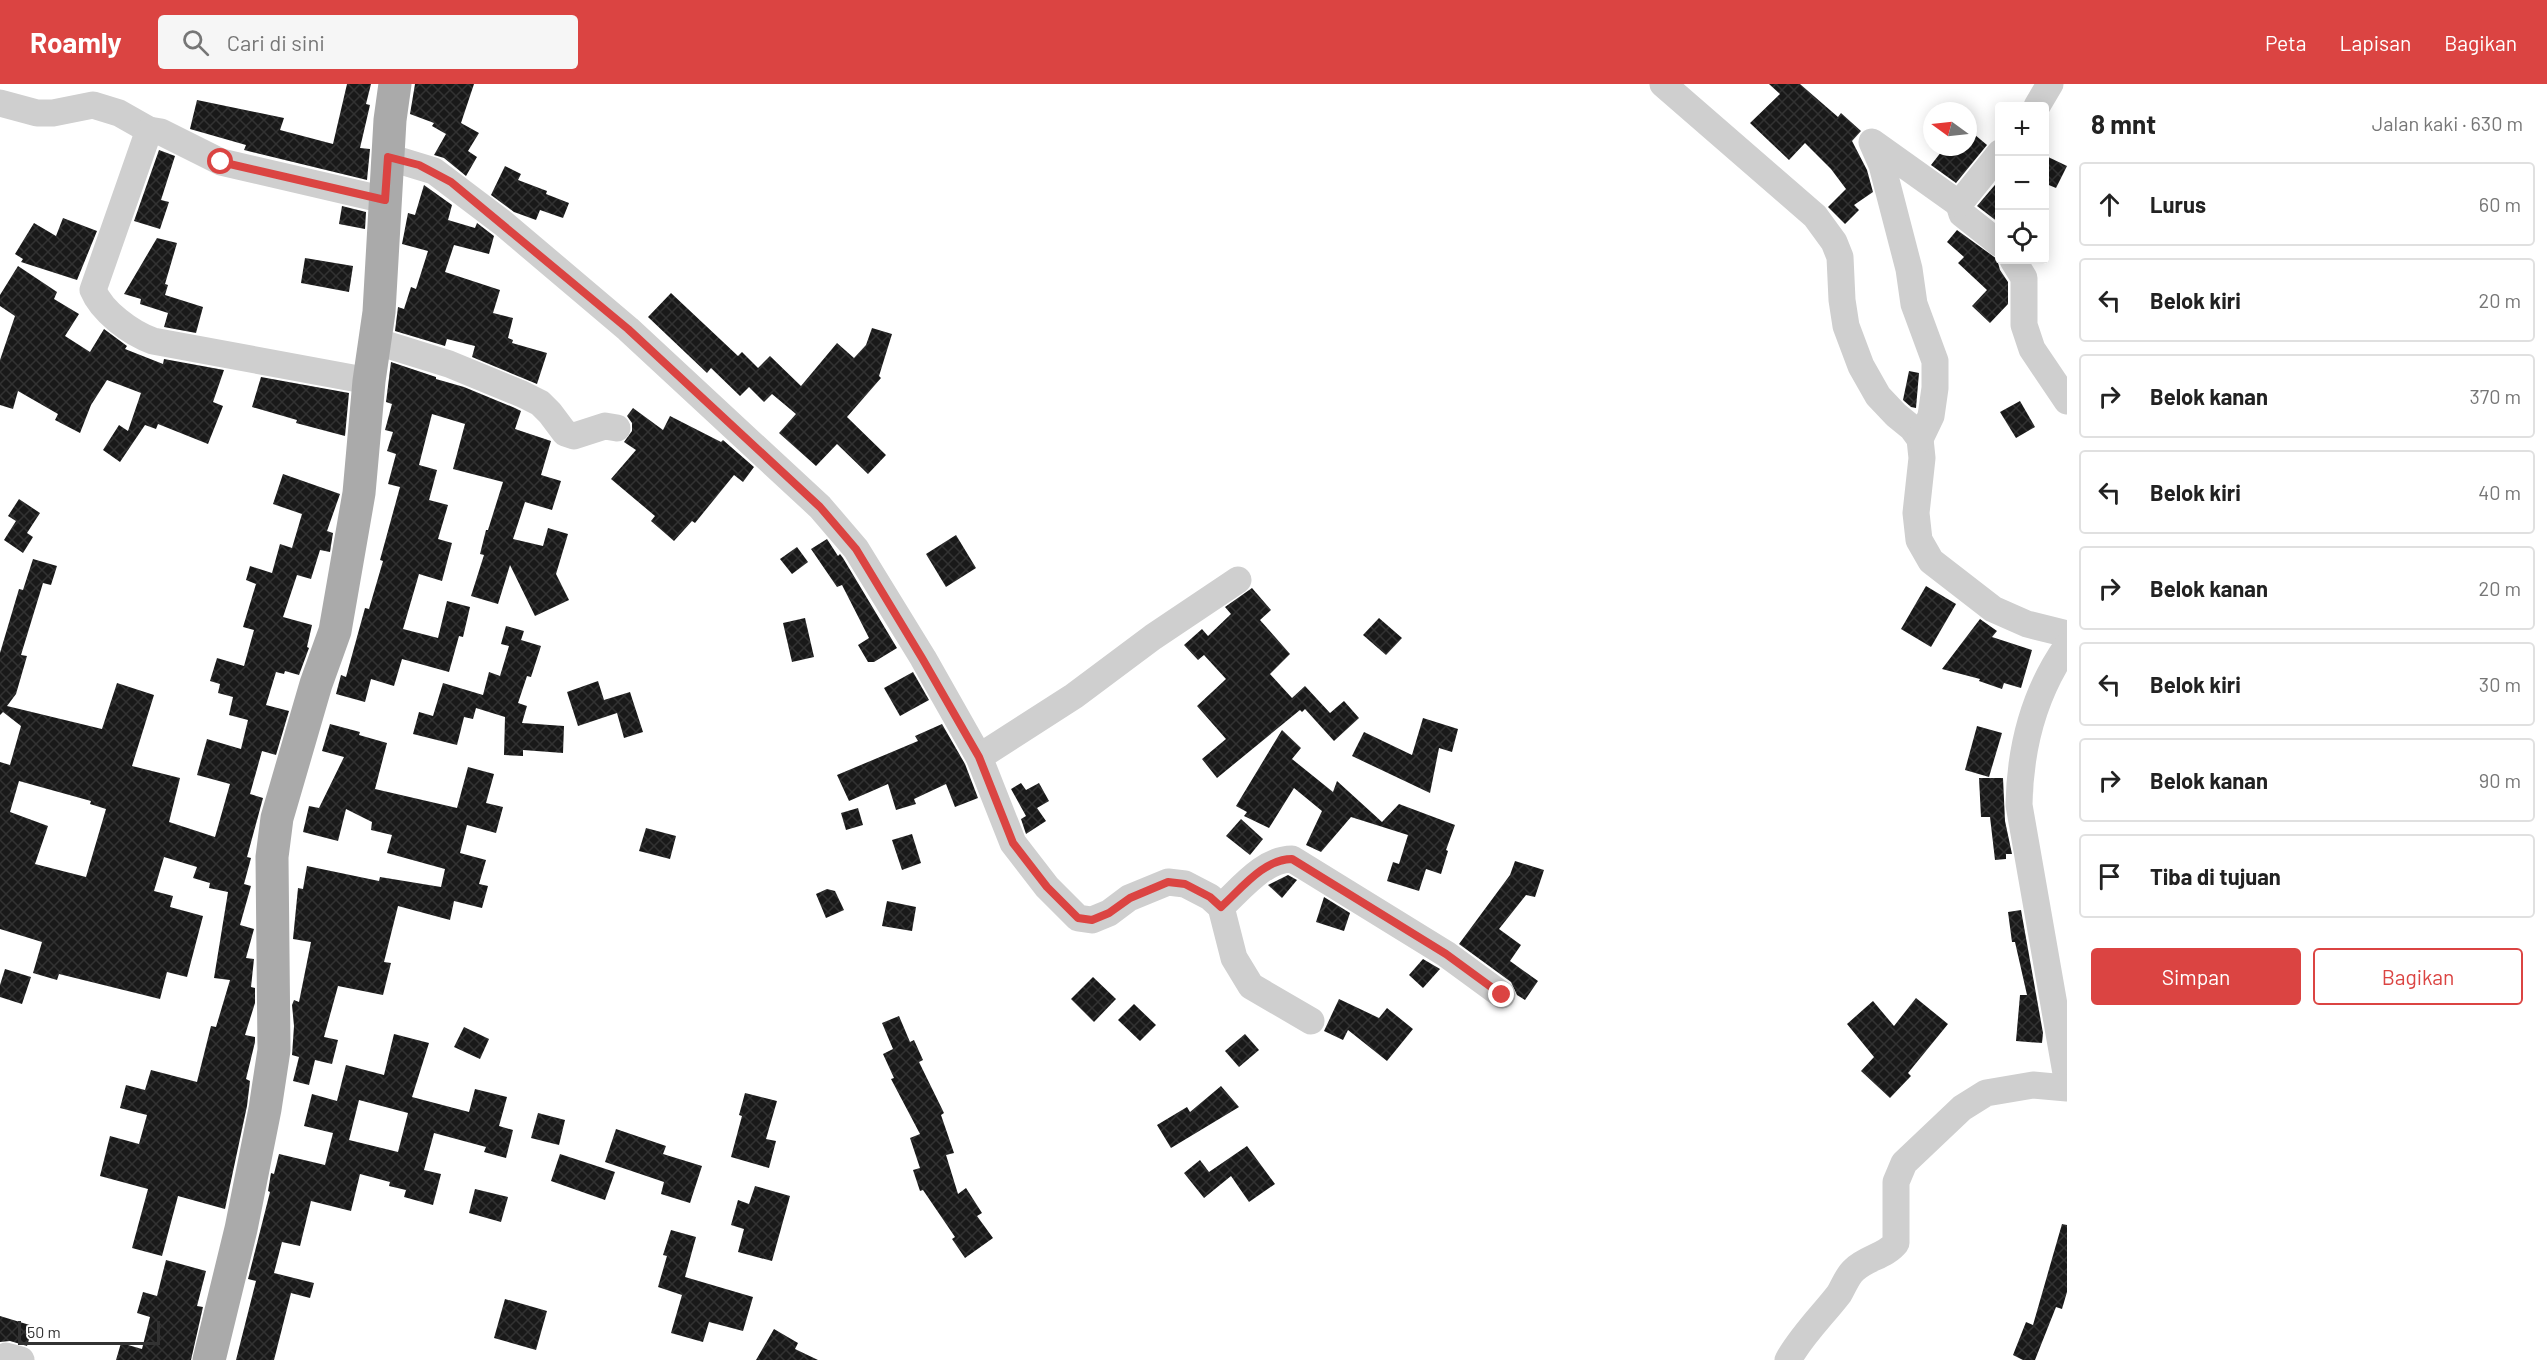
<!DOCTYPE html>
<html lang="id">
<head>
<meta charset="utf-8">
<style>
	body { margin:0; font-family:Barlow,sans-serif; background:#f6f6f6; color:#222 }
	.controls { position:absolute; right:18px; top:18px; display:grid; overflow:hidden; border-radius:6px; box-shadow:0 3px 15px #0003 }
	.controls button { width:54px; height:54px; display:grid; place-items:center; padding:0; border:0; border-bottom:2px solid #e0e0e0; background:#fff; color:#222; font:30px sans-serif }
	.compass { position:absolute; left:1923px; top:18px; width:54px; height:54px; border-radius:50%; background:#fff; box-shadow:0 3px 15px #0003; rotate:285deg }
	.scale { position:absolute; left:18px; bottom:15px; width:142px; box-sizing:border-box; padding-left:6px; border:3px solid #323232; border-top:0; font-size:16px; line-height:21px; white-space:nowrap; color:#323232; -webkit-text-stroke:4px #fff; paint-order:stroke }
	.stop { position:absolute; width:18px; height:18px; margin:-14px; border:4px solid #db4442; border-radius:50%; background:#fff }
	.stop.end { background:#db4442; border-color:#fff; box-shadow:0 2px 6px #0008 }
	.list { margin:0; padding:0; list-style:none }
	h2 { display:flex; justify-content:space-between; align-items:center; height:78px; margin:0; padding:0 24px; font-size:26px }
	h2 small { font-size:20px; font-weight:400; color:#767676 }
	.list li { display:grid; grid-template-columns:39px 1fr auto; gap:18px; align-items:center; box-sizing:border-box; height:84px; margin:0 12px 12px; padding:0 12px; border:2px solid #e0e0e0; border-radius:6px }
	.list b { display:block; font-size:22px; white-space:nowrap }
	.list em { font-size:20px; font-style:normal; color:#767676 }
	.actions { display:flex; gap:12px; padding:18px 24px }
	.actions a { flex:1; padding:14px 0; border:2px solid #db4442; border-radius:6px; text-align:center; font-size:21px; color:#db4442 }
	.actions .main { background:#db4442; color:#fff }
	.icon { flex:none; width:33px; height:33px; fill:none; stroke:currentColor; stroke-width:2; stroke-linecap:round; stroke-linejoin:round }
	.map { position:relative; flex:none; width:2067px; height:1276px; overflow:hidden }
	header { display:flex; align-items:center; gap:36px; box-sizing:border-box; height:84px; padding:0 30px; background:#db4442; color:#fff }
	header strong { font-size:28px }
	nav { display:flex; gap:33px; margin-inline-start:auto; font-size:21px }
	.search { width:420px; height:54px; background:#f6f6f6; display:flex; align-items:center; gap:15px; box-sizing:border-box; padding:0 21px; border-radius:6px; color:#767676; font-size:22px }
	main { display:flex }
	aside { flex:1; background:#fff }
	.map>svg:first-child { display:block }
	.building { fill:url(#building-cross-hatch); fill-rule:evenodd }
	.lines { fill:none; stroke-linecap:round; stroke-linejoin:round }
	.minor { stroke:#cfcfcf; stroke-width:27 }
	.major { stroke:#aaa; stroke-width:33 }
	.route { stroke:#db4442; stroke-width:8 }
</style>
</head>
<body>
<header>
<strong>Roamly</strong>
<div class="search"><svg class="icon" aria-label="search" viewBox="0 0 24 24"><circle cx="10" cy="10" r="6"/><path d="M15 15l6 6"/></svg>Cari di sini</div>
<nav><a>Peta</a><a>Lapisan</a><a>Bagikan</a></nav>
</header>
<main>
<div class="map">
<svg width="2067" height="1276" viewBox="0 0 2067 1276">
	<defs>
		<pattern id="building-cross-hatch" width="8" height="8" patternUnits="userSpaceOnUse" patternTransform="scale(1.5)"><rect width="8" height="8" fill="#191919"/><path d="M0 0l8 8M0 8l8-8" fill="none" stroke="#323232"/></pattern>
	</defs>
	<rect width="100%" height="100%" fill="#fff"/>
	<g class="building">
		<polygon points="347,0 371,0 366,20 370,21 360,64 370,65 367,96 244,66 246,61 190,45 197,16 284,34 280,46 333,60"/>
		<polygon points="415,0 474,0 461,39 479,49 468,67 477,73 466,92 444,74 434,71 446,50 432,42 434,39 410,30"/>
		<polygon points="1769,0 1800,0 1838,33 1841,29 1861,47 1852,57 1867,86 1873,108 1854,121 1859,126 1845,140 1828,123 1846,105 1831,85 1805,59 1789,76 1750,39 1780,10"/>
		<polygon points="1968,45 1987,61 1956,99 1931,81 1945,63 1968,63"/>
		<polygon points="159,66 175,72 161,116 169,118 160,145 134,137"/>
		<polygon points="2044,71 2067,82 2056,104 2044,99"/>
		<polygon points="505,82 521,90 518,96 547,107 546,110 569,119 563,134 540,126 536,136 514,128 491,111"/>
		<polygon points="2000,95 2000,135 1998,138 1977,122"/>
		<polygon points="424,101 452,121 448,136 475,144 477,139 494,152 489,170 454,161 445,188 500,206 493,229 513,234 508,254 513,256 512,259 547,269 537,300 472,273 475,262 447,255 445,262 395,247 398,223 404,225 411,203 416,205 428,167 402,160 408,129 415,131"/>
		<polygon points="342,122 366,128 365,145 339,140"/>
		<polygon points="63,134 97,147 77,196 21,178 23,175 15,170 34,139 56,152"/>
		<polygon points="1957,146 1997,175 2000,186 2008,198 2008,220 1990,239 1972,222 1987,206 1958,179 1964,173 1947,158"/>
		<polygon points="157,154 177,159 165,200 168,201 165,211 203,223 196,249 164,243 168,229 140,220 141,215 124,210"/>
		<polygon points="305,174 353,182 349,208 301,199"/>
		<polygon points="18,182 57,208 54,215 79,230 65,252 90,268 104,245 127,262 125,265 163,280 164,275 224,286 213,318 223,322 208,360 158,340 156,345 145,341 120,378 103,366 119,341 128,347 141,309 107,296 91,321 80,349 55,336 58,330 18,307 13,325 0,321 0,276 15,232 0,222 0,211"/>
		<polygon points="671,209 738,272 742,268 758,284 770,272 801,302 837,259 854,274 866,261 872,244 892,250 879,292 881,294 847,333 886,371 868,390 837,360 816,382 779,349 796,330 772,310 764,318 749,303 740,312 711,284 707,289 648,233"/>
		<polygon points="391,278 436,293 436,295 464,303 515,324 521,327 515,345 551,357 541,391 561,397 552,426 525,418 513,455 543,462 548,444 568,450 556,490 569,516 535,532 510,481 498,520 471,512 484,471 480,470 486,446 488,446 503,398 453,385 465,340 432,330 419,381 437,386 429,416 448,421 438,455 452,459 442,497 419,490 403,545 438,554 447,517 470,523 463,553 459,552 449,588 402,575 394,602 371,595 365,618 336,610 341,591 346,593 365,524 369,525 383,477 380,476 400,403 388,400 396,370 387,367 393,348 385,346 392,320 386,318"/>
		<polygon points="1909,287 1919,289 1916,324 1911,323 1903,316"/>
		<polygon points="261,293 349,309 345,352 296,339 297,336 252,323"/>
		<polygon points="2020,317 2035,343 2016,354 2000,328"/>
		<polygon points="633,324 663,346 670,332 721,358 723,356 754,383 743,398 734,391 695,439 692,437 674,457 651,437 655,432 611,395 636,366 624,358 632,347 632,339 627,332"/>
		<path d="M283,390L340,410L327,447L333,449L330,468L320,466L311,495L297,491L283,533L312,541L307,563L309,564L299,591L285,587L284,590L276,588L266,621L289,627L276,671L262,667L250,710L263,714L247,773L251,774L244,800L251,802L240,841L254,845L246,874L254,875L251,903L255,904V919L245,951L255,953V958L246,995L250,997L247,1022L225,1125L178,1112L162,1172L132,1164L148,1105L100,1092L110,1052L139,1060L147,1031L120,1024L126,1001L145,1006L151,986L197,998L211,942L216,943L230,896L214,894L228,808L209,804L210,799L193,794L197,783L164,773L154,807L173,812L170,823L203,832L187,893L167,888L160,915L59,890L57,896L33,889L42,858L0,845V678L10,681L21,642L3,628L0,631V569L19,505L23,506L33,475L57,482L51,501L43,499L21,571L27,572L16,610L7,622L102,645L117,599L154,611L132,682L180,694L169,738L215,753L230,700L197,691L207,655L241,665L248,636L229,631L233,613L218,609L220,600L210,597L217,574L244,582L254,546L243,543L256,500L246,496L250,482L272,489L280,460L292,464L302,430L273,420ZM19,697L91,717L90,720L106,725L86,793L35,780L48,742L10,728Z"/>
		<polygon points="19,415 40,429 27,449 33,453 23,469 4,456 16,437 8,432"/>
		<polygon points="956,451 976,484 946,503 926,470"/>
		<polygon points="827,455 838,472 840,470 843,474 897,564 874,578 868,578 858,561 869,554 842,501 837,503 811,465"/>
		<polygon points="797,463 808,478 792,490 780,475"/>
		<polygon points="1926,502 1956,520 1931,563 1901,545"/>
		<polygon points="1252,504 1271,526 1260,536 1290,570 1270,590 1292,614 1305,602 1330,629 1344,617 1359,634 1334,657 1305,625 1302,628 1300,626 1217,694 1202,675 1226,655 1197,622 1226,595 1204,571 1198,576 1184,561 1202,545 1208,552 1231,530 1225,523"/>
		<polygon points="805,534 814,573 792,578 783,539"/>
		<polygon points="1379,534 1402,554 1386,571 1363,551"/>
		<polygon points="1980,535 1997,547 1992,553 2032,566 2021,604 2004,599 2002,605 1979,597 1980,595 1942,585"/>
		<polygon points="506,542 524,547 521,556 541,562 531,593 527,592 518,619 527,622 522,639 564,642 563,669 523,666 523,672 504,671 505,633 476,624 473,635 464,633 457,661 413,650 419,628 433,632 443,599 483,611 489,588 500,592 509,562 501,560"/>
		<polygon points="913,588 929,616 900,632 884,604"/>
		<polygon points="598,597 604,616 630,608 643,648 624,654 617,629 578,642 567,608"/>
		<polygon points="1423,634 1458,645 1452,668 1439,664 1430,709 1352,672 1364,648 1412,671"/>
		<polygon points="330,640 360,648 359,651 387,659 375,705 457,724 468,683 494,690 486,719 503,723 496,749 467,741 460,769 486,776 479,800 488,802 482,824 454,817 450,836 398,822 384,878 391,879 383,911 338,902 324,953 338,956 332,980 315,976 309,1001 293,997 299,973 292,971 294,942 292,921 294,916 299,918 311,858 293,855 298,804 303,805 307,782 379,797 380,793 441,803 445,785 387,769 392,751 371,746 372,738 346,725 338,757 303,748 309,722 319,724 344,673 322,667"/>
		<polygon points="942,640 965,680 978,714 955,723 946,700 914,715 916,720 896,726 888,700 849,717 837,691 918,657 915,652"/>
		<polygon points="1977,642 2002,649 1989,693 1965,686"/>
		<polygon points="1282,646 1301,664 1292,675 1333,708 1337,697 1382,738 1399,720 1455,741 1446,766 1448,767 1441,790 1426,785 1419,807 1387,797 1393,778 1399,780 1408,751 1351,733 1321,768 1306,761 1322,727 1294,704 1269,744 1244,732 1247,728 1236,722"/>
		<polygon points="1979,694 2003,694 2005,737 2012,770 2006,770 2006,775 1995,776 1990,733 1981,733"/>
		<polygon points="1021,699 1026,706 1039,699 1049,717 1037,724 1046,737 1026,750 1021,735 1026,732 1011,705"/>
		<polygon points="858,724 863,741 846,746 841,729"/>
		<polygon points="1241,735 1263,755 1250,771 1226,752"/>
		<polygon points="646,744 676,752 670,775 639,767"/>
		<polygon points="912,750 921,779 902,786 892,756"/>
		<polygon points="1515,777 1544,786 1535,813 1526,811 1499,845 1521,861 1510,877 1538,897 1525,916 1517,911 1511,898 1459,860 1510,791"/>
		<polygon points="1288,791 1297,796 1282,814 1268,801"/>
		<polygon points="827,805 835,807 844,826 826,834 816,810"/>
		<polygon points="1324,813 1350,829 1344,847 1316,838"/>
		<polygon points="887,817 916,823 912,847 882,842"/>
		<polygon points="2021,826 2043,949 2042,959 2016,957 2020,911 2027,911 2015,858 2012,858 2008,828"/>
		<polygon points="1423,875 1440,885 1423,904 1409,891"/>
		<polygon points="5,885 31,893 22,920 0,913 0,901"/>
		<polygon points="1093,893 1116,915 1094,938 1071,915"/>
		<polygon points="1916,914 1948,940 1908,989 1911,992 1890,1014 1861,987 1874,973 1847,940 1873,917 1894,942"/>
		<polygon points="1339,915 1379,934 1387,924 1413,945 1387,977 1348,946 1343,956 1324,947"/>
		<polygon points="1134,920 1156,941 1140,957 1118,936"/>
		<polygon points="899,932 910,958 914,956 923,976 919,978 944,1029 941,1031 954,1069 946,1071 958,1110 966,1104 982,1129 977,1132 993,1154 965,1174 952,1155 955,1153 923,1106 920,1107 913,1086 920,1084 910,1054 920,1050 891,995 894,994 883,970 893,965 882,939"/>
		<polygon points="464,943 489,955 480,975 454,963"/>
		<path d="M394,950L429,959L412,1013L469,1028L475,1005L507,1013L499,1042L513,1046L506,1074L484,1068L486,1063L434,1049L424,1086L441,1090L433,1121L404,1113L406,1106L389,1102L390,1098L360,1090L351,1127L311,1117L300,1162L282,1158L274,1189L314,1199L310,1214L291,1209L274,1276H236L256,1197L248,1195L270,1108L268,1107L271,1089L274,1090L279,1070L325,1081L333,1049L304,1042L312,1010L337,1017L346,981L384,991ZM359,1016L408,1029L398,1068L349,1056Z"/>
		<polygon points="1245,950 1259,966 1239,983 1225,967"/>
		<polygon points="1221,1002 1239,1023 1171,1064 1157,1041 1187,1023 1190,1028"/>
		<polygon points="745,1009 777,1017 766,1055 776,1057 769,1084 731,1073 742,1032 739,1031"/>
		<polygon points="538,1029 565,1036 559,1061 531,1054"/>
		<polygon points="616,1045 666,1062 663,1070 702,1082 690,1119 661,1110 664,1098 605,1078"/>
		<polygon points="1247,1062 1275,1100 1249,1118 1231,1092 1204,1114 1184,1089 1200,1076 1209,1088"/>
		<polygon points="560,1070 615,1088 605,1116 551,1097"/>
		<polygon points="755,1102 790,1112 772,1177 738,1168 744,1145 731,1141 738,1116 749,1120"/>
		<polygon points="475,1105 508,1113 501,1138 469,1129"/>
		<polygon points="2062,1140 2067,1141 2067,1208 2062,1225 2056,1223 2035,1276 2023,1276 2013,1271 2026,1238 2033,1241"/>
		<polygon points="671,1146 696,1153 685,1193 753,1213 743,1247 709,1238 703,1258 671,1249 682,1211 658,1203 667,1172 663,1171"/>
		<polygon points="166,1176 206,1187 197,1222 203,1223 191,1276 116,1276 121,1259 142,1265 150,1233 137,1229 143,1208 157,1212"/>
		<polygon points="505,1215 547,1227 536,1266 494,1254"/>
		<polygon points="0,1232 33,1242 27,1262 10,1257 0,1258"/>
		<polygon points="774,1245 798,1259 795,1265 818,1276 756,1276"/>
	</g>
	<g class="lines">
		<g class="minor">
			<polyline points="1663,0 1815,132 1834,158 1840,173 1842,216 1846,242 1861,282 1878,312 1896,331 1912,344 1920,355 1922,374 1916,429 1919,456 1931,477 1993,525 2027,540 2067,550"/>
			<polyline points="0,19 37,29 53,29 93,21 119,29 149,46"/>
			<polyline points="2037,22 2050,0"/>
			<polyline points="2000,69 1959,120 1962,130 2000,160"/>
			<polyline points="388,73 434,87 504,140 628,245 820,423 856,465 923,574 979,673 1013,759 1047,803 1078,834 1092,836 1109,829 1129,814 1168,798 1185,800 1210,813 1221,823 1234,874 1251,902 1311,937"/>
			<polyline points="2013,176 2024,194 2024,241 2032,265 2067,317"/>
			<polyline points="375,257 449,280 522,310 540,319 550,329 565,349 574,352 605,342 617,344"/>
			<path d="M369,297L153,257C131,249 102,228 93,206L149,46L161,48L221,78L385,116"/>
			<polyline points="1920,355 1931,332 1935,304 1935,277 1914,220 1909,185 1882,81 1872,58 1959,120"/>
			<path d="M2067,562C2034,609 2020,663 2019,721L2067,995"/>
			<polyline points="979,673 1074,612 1153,553 1238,496"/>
			<path d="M1221,823C1241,805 1264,775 1292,775L1446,870L1502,911"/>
			<polyline points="0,1275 6,1272 21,1276"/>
			<path d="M1788,1276C1802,1251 1822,1232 1839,1210C1844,1202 1847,1192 1854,1186C1866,1174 1886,1172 1896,1159V1098L1904,1079L1962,1024L1986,1009L2033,1001L2067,1004"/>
		</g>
		<polyline class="major" points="209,1276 241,1145 265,1025 274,966 272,773 277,734 316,600 335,547 359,409 369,297 379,228 390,36 395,0"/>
	</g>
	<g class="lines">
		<path class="route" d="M221,78L385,116L388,73L419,81L451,98L628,245L820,423L856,465L922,574L979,673L1013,759L1047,803L1078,834L1092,836L1109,829L1130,814L1168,798L1185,800L1210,813L1221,823C1241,805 1264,775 1292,775L1446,870L1502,911"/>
	</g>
</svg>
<div class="controls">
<button>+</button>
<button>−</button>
<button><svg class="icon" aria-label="locate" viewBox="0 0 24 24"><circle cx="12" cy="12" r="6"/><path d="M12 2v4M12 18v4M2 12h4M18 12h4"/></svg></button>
</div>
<svg class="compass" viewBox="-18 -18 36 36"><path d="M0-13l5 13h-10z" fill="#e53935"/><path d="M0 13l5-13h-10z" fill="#767676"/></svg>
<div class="scale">50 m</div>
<div class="stop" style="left:221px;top:78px"></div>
<div class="stop end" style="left:1502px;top:911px"></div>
</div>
<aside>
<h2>8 mnt<small>Jalan kaki · 630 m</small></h2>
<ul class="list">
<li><svg class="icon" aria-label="ahead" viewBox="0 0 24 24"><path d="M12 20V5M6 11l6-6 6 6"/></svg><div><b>Lurus</b></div><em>60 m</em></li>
<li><svg class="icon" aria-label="left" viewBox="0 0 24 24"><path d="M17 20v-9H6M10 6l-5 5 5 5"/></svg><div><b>Belok kiri</b></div><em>20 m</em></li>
<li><svg class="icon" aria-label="right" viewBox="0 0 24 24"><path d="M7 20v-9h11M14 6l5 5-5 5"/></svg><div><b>Belok kanan</b></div><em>370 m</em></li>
<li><svg class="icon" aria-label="left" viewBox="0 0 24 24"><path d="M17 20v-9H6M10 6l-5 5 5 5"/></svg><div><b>Belok kiri</b></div><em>40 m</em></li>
<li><svg class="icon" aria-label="right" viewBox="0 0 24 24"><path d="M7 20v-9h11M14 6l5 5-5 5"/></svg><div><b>Belok kanan</b></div><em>20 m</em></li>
<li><svg class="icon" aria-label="left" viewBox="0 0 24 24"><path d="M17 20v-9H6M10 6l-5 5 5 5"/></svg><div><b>Belok kiri</b></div><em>30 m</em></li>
<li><svg class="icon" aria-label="right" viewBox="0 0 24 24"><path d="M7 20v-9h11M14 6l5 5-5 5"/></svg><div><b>Belok kanan</b></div><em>90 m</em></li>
<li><svg class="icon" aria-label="arrive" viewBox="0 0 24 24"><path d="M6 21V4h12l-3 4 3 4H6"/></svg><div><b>Tiba di tujuan</b></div></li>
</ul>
<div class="actions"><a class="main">Simpan</a><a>Bagikan</a></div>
</aside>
</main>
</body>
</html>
